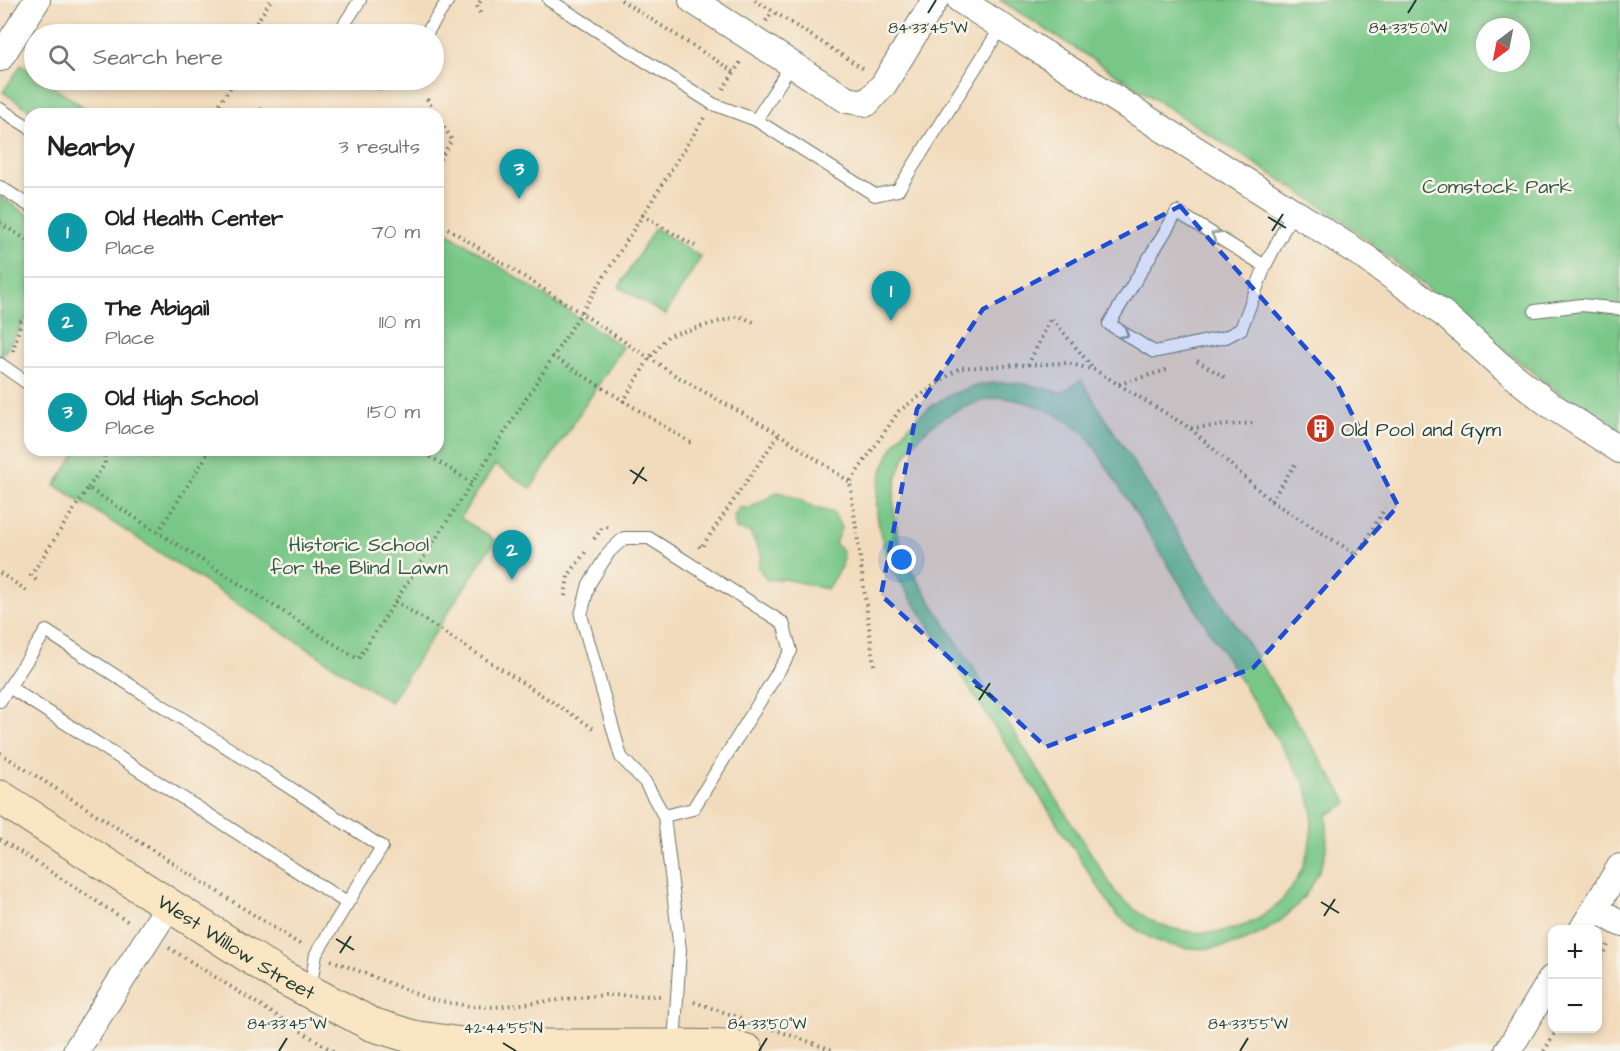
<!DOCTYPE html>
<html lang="en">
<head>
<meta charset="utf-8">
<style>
	body { margin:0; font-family:"Architects Daughter",sans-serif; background:#f6f6f6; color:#222 }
	.controls { position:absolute; right:18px; bottom:18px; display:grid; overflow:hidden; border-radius:12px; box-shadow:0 3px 9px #0003 }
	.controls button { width:54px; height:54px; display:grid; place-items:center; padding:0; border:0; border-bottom:2px solid #e0e0e0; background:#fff; color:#222; font:30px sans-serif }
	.compass { position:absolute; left:1476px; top:18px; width:54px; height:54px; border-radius:50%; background:#fff; box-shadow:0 3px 9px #0003; rotate:212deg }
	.you { position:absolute; left:902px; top:560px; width:21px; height:21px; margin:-15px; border:4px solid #fff; border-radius:50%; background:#1a73e8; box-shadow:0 0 0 9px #1a73e833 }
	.badge { display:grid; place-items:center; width:39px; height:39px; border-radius:50%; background:#c8321e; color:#fff; font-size:20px; font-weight:700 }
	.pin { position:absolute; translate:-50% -50px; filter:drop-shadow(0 2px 3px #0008) }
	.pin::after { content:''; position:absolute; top:32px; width:21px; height:18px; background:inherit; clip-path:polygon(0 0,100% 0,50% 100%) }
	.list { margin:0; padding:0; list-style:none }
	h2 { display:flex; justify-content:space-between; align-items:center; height:78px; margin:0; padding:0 24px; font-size:26px }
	h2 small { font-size:20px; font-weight:400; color:#767676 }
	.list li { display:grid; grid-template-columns:39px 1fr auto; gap:18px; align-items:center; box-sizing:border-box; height:90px; padding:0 24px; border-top:2px solid #e0e0e0 }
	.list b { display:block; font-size:22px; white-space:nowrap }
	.list p { margin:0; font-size:20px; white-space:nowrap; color:#767676 }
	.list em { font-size:20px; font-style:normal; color:#767676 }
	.icon { flex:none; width:33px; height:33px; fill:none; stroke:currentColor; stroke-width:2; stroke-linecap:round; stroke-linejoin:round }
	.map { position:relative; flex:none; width:1620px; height:1051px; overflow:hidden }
	.search { position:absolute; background:#fff; box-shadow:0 3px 9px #0003; left:24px; top:24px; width:420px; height:66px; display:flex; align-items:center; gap:15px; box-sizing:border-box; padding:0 21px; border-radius:33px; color:#767676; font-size:22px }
	.panel { position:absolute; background:#fff; box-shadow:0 3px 9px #0003; left:24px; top:108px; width:420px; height:348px; border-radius:18px }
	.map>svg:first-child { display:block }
	.green { fill:#78c787; stroke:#4c825e; stroke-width:1.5; fill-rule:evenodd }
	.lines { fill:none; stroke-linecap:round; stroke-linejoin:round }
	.lane-casing { stroke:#697464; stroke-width:14 }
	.street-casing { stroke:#697464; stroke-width:28 }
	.secondary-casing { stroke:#697464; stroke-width:35 }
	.path { stroke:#697464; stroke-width:4; stroke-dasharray:1.5 4.5; stroke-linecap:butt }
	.lane { stroke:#fff; stroke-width:12 }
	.street { stroke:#fff; stroke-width:26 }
	.secondary { stroke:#fbe6c4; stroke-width:33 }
	.oneway { stroke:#8f9e9a }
	.marked { fill:#1d4ed8; fill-opacity:0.2; stroke:#1d4ed8; stroke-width:4.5; stroke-dasharray:12 8; stroke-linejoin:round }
	.ticks { fill:none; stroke:#1f3d34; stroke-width:2 }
	.labels { text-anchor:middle; stroke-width:5; stroke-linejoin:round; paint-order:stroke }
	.park-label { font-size:20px; fill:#315945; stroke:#f7f3e8 }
	.poi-label { font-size:20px; fill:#1f3d34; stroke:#f7f3e8; text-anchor:start }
	.street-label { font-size:20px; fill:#1f3d34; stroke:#f7f3e8 }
	.ticks-label { font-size:15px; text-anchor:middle; fill:#1f3d34; stroke:#f7f3e8; stroke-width:5; stroke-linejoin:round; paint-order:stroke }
</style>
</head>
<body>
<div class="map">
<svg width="1620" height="1051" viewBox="0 0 1620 1051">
	<rect width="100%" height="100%" fill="#f7f3e8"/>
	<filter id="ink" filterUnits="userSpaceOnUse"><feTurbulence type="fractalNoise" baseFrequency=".0167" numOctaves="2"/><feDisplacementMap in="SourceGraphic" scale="12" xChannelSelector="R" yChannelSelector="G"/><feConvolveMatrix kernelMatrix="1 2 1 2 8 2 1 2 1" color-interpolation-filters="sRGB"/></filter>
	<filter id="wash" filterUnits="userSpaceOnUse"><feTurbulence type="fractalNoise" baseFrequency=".008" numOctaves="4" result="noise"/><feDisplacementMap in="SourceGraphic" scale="24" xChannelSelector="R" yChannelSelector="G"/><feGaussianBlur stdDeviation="1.35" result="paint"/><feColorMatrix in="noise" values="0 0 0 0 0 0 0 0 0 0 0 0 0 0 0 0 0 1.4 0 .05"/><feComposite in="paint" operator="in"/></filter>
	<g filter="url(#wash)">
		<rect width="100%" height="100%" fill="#f2dbbc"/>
		<g class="green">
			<path d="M1000,0H1620V435L1570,402L1337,216ZM1485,27H1521V63H1485Z"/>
			<polygon points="21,65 34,74 34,80 42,80 95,114 36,114 3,92"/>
			<polygon points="0,197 30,216 30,313 0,359"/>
			<polygon points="438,226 623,347 531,488 495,465 460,518 495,540 390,702 55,485 78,450 438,450"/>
			<polygon points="655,228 701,257 665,315 619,287"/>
			<path d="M1081,380L1348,803L1327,815C1327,830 1328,847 1323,861C1300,927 1229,963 1163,943C1145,937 1130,925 1116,914L894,572C883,546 873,517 878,488C888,434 933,393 986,384C1012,379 1037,387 1062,393ZM1000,397C1037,403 1058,412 1087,435L1304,782C1307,791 1312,803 1312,813C1315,899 1243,954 1161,925C1143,918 1130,906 1116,893L909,567C871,480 907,415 1000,397Z"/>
			<path d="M778,492C800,497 811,510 833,512L841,528L835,543L843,552L842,565L827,589L785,579L767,580L758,567L762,556L750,532L736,529L734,517L739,508H750Z"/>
		</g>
	</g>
	<g filter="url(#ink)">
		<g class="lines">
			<defs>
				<g id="lane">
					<polyline points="549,0 713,104 756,120 875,195 898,190 1002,26"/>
					<polyline points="338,34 360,0"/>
					<polyline points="426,34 448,0"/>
					<path d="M368,80C377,85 385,84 394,80"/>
					<polyline points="0,109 30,128"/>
					<polyline points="756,120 792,64"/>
					<polyline points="0,187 30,206"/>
					<polyline points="1265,266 1177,212 1109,324 1154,352 1226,337 1241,329 1265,266 1293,212"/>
					<polyline points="1535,311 1581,305 1620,309"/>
					<polyline points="0,364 30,385"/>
					<polyline points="9,687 347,903"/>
					<polyline points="0,701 46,631 382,847 316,954 310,989"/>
					<polyline points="664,816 693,809 791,651 783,623 649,538 624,538 609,552 589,584 581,615 621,757 645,782 664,816 680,950 674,1045"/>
				</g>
				<g id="street">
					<polyline points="692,0 847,100 867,103 884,84 935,0"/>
					<polyline points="960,0 1365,257 1445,315 1501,366 1549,404 1620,450"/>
					<polyline points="0,58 37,0"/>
					<polyline points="1595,909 1620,923"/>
					<polyline points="1582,930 1620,867"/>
					<polyline points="76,1051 168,907"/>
					<polyline points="1508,1051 1552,978"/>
				</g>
				<g id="secondary">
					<path id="s1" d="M0,797L280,976L371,1024L413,1037L476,1046H674L732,1047L747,1051"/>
				</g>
			</defs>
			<use href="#lane" class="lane-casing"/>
			<use href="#street" class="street-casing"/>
			<use href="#secondary" class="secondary-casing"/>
			<g class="path">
				<polyline points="621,0 734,72"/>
				<polyline points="755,0 864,69"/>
				<polyline points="480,13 477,6 481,0"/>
				<polyline points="766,21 773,11"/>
				<polyline points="256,34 255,25 271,0"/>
				<polyline points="723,89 742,60"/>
				<polyline points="427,99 436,114"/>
				<polyline points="213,114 235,80"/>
				<polyline points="258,114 263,108 272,114"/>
				<polyline points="438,117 452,140 438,162"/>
				<polyline points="704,118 581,313 678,377 779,434 850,482"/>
				<polyline points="642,215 695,246"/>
				<polyline points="0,223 30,242"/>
				<polyline points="13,351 21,321 30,316"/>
				<polyline points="552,356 694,445"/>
				<polyline points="1197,361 1226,378"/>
				<polyline points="1028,365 1051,318 1094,369"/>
				<polyline points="1119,384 1170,369"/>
				<polyline points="623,402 650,357 668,336 739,316 754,322"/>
				<polyline points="1191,428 1253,423"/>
				<polyline points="420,450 472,483 581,313 438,222"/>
				<polyline points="88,488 105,464 104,450"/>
				<polyline points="1271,501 1296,463"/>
				<polyline points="158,532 210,450"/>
				<polyline points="594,539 602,528 608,527"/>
				<polyline points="699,546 701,548 779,434"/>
				<polyline points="0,573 29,592"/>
				<polyline points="36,580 31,575 88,488 358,659 472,483"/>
				<polyline points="565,596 568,576 587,550"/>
				<polyline points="395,601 593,728"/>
				<polyline points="874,665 850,482 899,411 959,368 1067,363 1095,370 1190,428 1271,501 1357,555 1385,508"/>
				<polyline points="0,753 301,945"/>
				<polyline points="0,839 130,923"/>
				<polyline points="169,948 333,1051"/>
				<polyline points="331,960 429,999 469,1006 495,1007 605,995 660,996"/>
				<polyline points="1598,962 1608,945"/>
				<polyline points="694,1002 741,1018"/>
				<polyline points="762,1025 835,1051"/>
				<polyline points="1544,1051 1558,1028"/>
			</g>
			<use href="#lane" class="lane"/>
			<use href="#street" class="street"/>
			<use href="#secondary" class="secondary"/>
		</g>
		<defs><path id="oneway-chevron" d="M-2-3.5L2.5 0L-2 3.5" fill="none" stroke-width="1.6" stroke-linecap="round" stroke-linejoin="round" transform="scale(1.5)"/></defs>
		<g class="oneway">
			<use href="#oneway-chevron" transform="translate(1215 235) rotate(-149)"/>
			<use href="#oneway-chevron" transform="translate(1125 334) rotate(32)"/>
		</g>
	</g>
	<path class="marked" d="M1180,206L1336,382L1398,506L1253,668L1046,747L881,595L917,409L983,309Z"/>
	<path class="ticks" d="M928,13L936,0M1408,13L1416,0M1268,217L1286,228M1272,231L1283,214M630,470L647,481M633,484L644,467M975,686L993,697M979,700L990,683M1321,902L1339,913M1324,916L1335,899M336,939L354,950M340,953L351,936M503,1043L516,1051M279,1051L287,1038M759,1051L767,1038M1240,1051L1248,1038"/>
	<defs>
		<symbol id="building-disc" viewBox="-11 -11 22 22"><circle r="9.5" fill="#c8321e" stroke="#f7f3e8"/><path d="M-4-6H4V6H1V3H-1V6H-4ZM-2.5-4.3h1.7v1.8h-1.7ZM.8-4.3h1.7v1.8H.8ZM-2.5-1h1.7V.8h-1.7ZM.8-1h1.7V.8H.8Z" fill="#fff"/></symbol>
	</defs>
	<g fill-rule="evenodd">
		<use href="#building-disc" x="1304" y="412" width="33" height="33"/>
	</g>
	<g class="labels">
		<g class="park-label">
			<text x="1497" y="193">Comstock Park</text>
			<text x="359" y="551">Historic School<tspan x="359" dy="23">for the Blind Lawn</tspan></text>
		</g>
		<g class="poi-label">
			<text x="1341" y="436">Old Pool and Gym</text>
		</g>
		<g class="street-label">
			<text dy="7" stroke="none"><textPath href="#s1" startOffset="280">West Willow Street</textPath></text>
		</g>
	</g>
	<g class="ticks-label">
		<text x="928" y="33">84°33'45"W</text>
		<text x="1408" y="33">84°33'50"W</text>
		<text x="287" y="1029">84°33'45"W</text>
		<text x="767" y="1029">84°33'50"W</text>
		<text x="1248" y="1029">84°33'55"W</text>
		<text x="503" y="1033">42°44'55"N</text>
	</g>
</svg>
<div class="controls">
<button>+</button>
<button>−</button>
</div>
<svg class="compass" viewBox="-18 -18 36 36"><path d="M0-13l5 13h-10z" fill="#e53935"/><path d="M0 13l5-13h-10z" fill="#767676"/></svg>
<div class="you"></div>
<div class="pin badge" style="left:891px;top:321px;background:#0f9aa8">1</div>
<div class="pin badge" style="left:512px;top:580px;background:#0f9aa8">2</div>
<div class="pin badge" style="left:519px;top:199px;background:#0f9aa8">3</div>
<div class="search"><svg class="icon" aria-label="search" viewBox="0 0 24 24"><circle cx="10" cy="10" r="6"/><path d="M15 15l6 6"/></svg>Search here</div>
<section class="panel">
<h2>Nearby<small>3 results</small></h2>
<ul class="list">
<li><span class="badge" style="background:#0f9aa8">1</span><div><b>Old Health Center</b><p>Place</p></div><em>70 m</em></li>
<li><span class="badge" style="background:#0f9aa8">2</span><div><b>The Abigail</b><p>Place</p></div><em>110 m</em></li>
<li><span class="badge" style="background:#0f9aa8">3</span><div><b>Old High School</b><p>Place</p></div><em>150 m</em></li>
</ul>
</section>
</div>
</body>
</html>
